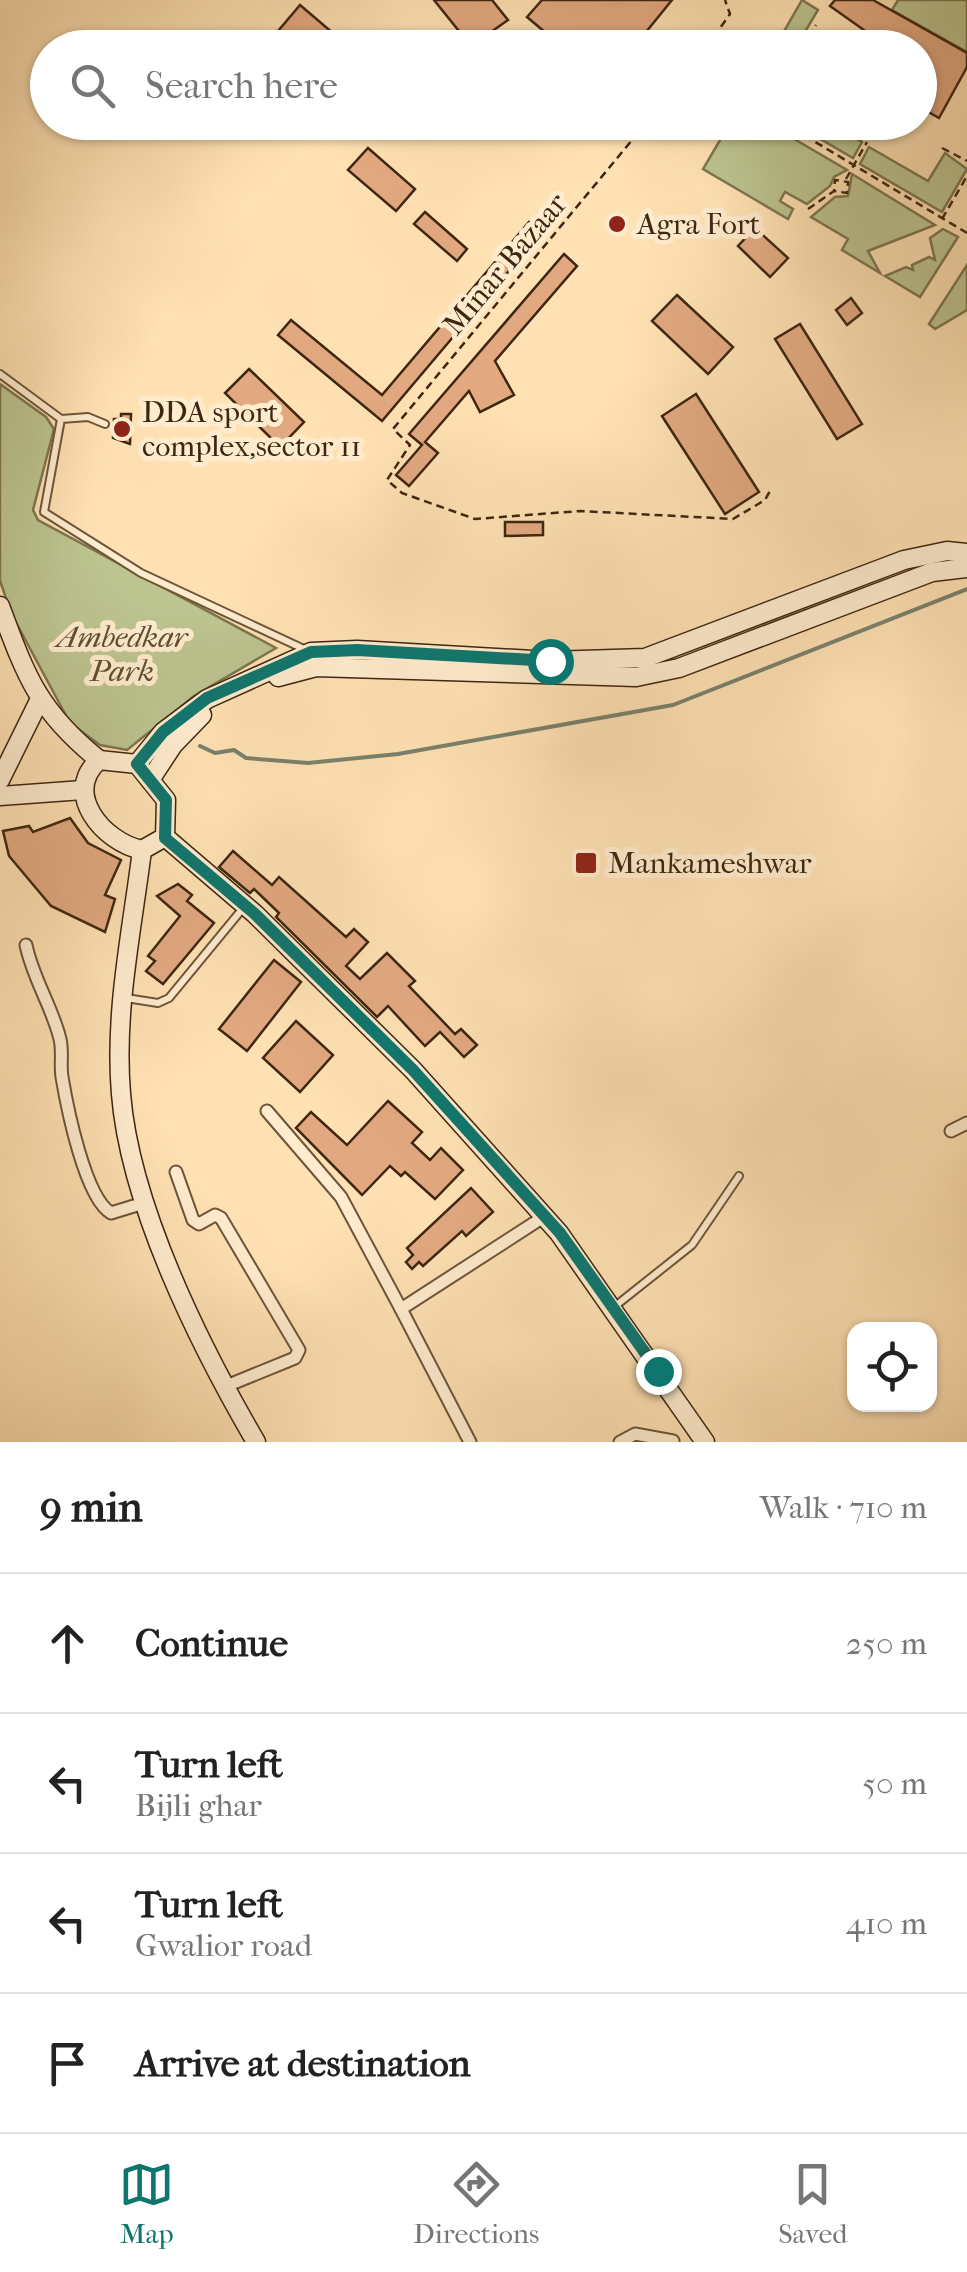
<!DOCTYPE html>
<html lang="en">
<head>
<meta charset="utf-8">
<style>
	body { margin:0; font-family:"IM FELL French Canon",serif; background:#f6f6f6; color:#222 }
	.controls { position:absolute; right:30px; bottom:30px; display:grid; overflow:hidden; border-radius:20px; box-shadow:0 2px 8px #0004 }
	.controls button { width:90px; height:90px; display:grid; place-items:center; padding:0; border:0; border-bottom:2px solid #e0e0e0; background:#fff; color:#222; font:50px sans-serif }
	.stop { position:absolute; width:30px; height:30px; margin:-22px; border:8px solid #0f766e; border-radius:50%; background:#fff }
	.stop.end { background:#0f766e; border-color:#fff; box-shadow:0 2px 10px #0008 }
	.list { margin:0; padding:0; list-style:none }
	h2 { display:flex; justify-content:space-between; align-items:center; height:130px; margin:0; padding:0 40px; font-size:42px }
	h2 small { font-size:32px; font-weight:400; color:#767676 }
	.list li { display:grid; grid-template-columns:65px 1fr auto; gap:30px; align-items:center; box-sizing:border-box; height:140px; padding:0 40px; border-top:2px solid #e0e0e0 }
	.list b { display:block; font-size:38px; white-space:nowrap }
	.list p { margin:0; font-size:32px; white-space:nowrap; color:#767676 }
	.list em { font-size:32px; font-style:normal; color:#767676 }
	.icon { flex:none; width:55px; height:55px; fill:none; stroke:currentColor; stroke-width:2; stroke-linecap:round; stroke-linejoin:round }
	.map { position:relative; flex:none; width:967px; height:1442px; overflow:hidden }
	.search { position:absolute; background:#fff; box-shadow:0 2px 8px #0004; left:30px; right:30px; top:30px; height:110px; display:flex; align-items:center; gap:25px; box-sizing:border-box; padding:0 35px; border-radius:55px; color:#767676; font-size:38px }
	.sheet { height:690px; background:#fff }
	nav { display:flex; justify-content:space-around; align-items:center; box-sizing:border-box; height:140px; border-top:2px solid #e0e0e0; background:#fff; font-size:28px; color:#767676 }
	nav a { display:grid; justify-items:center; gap:5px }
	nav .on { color:#0f766e }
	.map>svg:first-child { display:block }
	.green { fill:#bcc490; stroke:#7d7550; stroke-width:2.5 }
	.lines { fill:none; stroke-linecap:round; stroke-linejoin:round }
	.stream { stroke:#79816c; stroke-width:4 }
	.building { fill:#e2a981; stroke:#3e2611; stroke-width:2.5 }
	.lane-casing { stroke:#6e553a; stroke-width:10 }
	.street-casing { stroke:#6e553a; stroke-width:15 }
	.secondary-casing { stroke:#3e2611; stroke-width:21 }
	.path { stroke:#3e2611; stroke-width:2.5; stroke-dasharray:8 5; stroke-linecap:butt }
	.lane { stroke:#ffecce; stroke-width:6 }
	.street { stroke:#ffecce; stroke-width:11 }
	.secondary { stroke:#ffecce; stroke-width:18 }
	.route { stroke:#0f766e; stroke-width:12 }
	.poi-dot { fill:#8f2418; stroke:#ffecce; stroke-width:4 }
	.labels { text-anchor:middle; stroke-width:10; stroke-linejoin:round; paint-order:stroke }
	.poi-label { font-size:30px; fill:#3e2611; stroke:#ffecce; text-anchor:start }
	.street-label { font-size:30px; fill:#3e2611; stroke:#ffecce }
	.park-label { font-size:30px; font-style:italic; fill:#5e4e31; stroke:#ffecce }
</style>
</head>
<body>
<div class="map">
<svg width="967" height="1442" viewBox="0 0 967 1442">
	<rect width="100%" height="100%" fill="#ffe1b3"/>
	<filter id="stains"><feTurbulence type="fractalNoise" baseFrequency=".002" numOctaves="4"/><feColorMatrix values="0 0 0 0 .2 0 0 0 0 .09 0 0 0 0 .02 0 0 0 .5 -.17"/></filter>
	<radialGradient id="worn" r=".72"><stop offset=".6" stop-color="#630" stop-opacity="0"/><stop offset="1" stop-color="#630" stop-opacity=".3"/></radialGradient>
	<g class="green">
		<polygon points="802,0 818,10 796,47 775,47"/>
		<polygon points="898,0 967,0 967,52 892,10"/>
		<polygon points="767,123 847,170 834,177 830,186 807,204 785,192 780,201 793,209 788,219 703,169 730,123"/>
		<polygon points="793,123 829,123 862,142 853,158"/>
		<polygon points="869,147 928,181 945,153 967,169 942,212 860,164"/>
		<polygon points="852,174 935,225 868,251 880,273 842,250 848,239 811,217 835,197 848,196"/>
		<polygon points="943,229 958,237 920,297 885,276 906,267 913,270 912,265 929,257 935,260 930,238"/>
		<polygon points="967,265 967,310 935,329 929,324"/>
		<polygon points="0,384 46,417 54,429 33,510 38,520 276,648 194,696 127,750 100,745 70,723 12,615 0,581"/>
	</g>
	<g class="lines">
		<polyline class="stream" points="200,746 215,753 234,750 246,758 308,763 398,754 673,705 967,589"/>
	</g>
	<g class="building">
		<polygon points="434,0 492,0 508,20 471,46"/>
		<polygon points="542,0 672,0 633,48 564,48 527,17"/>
		<polygon points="835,0 873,0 967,53 967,67 939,118 920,107 920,48 854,48 864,30 830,6"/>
		<polygon points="300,5 334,34 323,48 273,48 268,43"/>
		<polygon points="368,148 415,189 396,211 348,170"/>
		<polygon points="425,212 467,249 457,261 414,224"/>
		<polygon points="529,222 541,233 382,421 278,335 291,320 382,395"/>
		<polygon points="755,228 788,258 770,277 738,246"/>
		<polygon points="564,254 577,266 495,361 514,395 480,412 469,391 425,442 438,453 409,486 396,475 422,445 409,434"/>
		<polygon points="677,295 733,347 708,374 652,321"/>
		<polygon points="851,298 862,313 847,325 836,310"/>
		<polygon points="800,324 862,424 837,439 775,339"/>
		<polygon points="249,369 304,422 280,447 225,393"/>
		<polygon points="696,394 759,492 725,514 662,416"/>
		<polygon points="121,414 131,414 130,444 113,438 114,419 121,419"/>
		<polygon points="505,522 543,522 543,535 505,536"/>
		<polygon points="70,818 88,843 121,860 105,895 115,899 105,932 51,906 9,856 3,831 29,826 33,832"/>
		<polygon points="233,851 272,885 279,877 346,937 354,929 368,942 346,966 360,979 387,953 415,981 409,986 455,1034 461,1029 477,1045 464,1057 440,1032 425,1046 388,1006 377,1017 276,917 279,913 254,889 250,893 219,867"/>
		<polygon points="178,884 192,895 187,901 214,923 163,984 146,971 155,961 148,956 180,916 157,896"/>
		<polygon points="274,960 301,982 247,1051 219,1029"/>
		<polygon points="296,1021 333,1055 300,1092 263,1058"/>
		<polygon points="388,1101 422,1132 412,1143 430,1160 441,1148 463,1170 435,1199 405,1172 401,1176 390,1166 362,1195 296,1128 311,1112 347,1145"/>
		<polygon points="471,1188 493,1212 466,1236 462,1231 423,1266 419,1262 412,1269 406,1262 413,1255 407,1248"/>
	</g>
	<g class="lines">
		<defs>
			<g id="lane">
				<polyline points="0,374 61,419"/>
				<polyline points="105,424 88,417 61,419 44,512 141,573 306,650"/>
				<polyline points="126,998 158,1003 169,998 244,907"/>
				<polyline points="614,1307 692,1245 739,1176"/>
			</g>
			<g id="street">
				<path d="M26,945C33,979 52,1006 60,1039C63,1051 60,1065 62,1077C67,1107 85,1198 111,1213L147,1202"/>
				<polyline points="267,1111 341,1197 401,1309"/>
				<polyline points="951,1131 967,1123"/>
				<polyline points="176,1172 193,1220 199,1224 215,1215 221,1218 299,1350 295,1358 224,1387"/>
				<polyline points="470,1442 401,1309 545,1216"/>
				<polyline points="620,1442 635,1434 673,1441"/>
			</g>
			<g id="secondary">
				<path d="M0,606C26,676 38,711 99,760"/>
				<polyline points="278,677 316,667 636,677 679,668 932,572 967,568"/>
				<path d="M99,760L137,764L166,800L165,837L142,850C103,842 62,793 99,760Z"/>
				<polyline points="137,764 163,732 207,699 311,652 357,650 550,661 645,658 904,560 947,551 967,553"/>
				<polyline points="0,780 39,701"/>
				<polyline points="150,780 173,745 202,715"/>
				<polyline points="0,796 83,790"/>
				<polyline points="165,837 255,914 413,1070 559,1233 705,1442"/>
				<path d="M142,850C132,931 114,1012 121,1094C130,1206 200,1346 256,1442"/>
			</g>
		</defs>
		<use href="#lane" class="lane-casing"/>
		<use href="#street" class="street-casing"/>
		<use href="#secondary" class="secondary-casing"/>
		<g class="path">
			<polyline points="706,48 730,14 725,0"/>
			<polyline points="802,48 816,25"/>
			<polyline points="647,122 393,429 410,445 387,480 402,493 475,519 580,511 733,519 765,500 771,489"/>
			<polyline points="782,122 967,233"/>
			<polyline points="942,148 967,161"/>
			<polyline points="846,179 867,142"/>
			<polyline points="808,209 834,191 847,193 848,182 835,180 834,191"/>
			<polyline points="942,219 967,176"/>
		</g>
		<use href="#lane" class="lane"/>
		<use href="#street" class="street"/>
		<use href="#secondary" class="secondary"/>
	</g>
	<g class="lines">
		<polyline class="route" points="550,661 357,650 311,652 207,698 163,732 137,764 166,800 165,838 255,914 413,1070 560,1233 658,1371"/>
	</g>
	<g class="poi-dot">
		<circle cx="617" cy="224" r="10"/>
		<circle cx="122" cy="429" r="10"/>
		<rect x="574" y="851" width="24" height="24" rx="5"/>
	</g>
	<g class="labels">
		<g class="poi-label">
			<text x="637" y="234">Agra Fort</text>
			<text x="142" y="422">DDA sport<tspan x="142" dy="34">complex,sector 11</tspan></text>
			<text x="608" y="873">Mankameshwar</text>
		</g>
		<g class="street-label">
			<text transform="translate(505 264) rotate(-50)" y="10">Minar Bazaar</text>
		</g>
		<g class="park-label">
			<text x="122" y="647">Ambedkar<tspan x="122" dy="34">Park</tspan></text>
		</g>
	</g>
	<rect width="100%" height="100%" filter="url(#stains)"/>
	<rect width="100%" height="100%" fill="url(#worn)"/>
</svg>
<div class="controls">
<button><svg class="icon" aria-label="locate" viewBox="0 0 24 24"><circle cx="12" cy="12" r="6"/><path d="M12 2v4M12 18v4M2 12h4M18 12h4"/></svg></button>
</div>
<div class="stop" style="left:550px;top:661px"></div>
<div class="stop end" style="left:658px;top:1371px"></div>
<div class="search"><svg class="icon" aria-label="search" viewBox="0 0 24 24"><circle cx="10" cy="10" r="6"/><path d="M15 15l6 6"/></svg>Search here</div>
</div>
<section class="sheet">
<h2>9 min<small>Walk · 710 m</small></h2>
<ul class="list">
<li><svg class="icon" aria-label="ahead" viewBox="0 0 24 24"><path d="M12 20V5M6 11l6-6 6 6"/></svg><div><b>Continue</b></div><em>250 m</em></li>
<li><svg class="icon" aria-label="left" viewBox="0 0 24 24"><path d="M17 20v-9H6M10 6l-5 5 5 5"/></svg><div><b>Turn left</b><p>Bijli ghar</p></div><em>50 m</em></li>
<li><svg class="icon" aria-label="left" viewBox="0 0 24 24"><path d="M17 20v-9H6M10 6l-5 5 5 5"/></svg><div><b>Turn left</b><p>Gwalior road</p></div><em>410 m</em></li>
<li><svg class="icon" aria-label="arrive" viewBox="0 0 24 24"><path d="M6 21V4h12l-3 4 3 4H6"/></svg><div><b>Arrive at destination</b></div></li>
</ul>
</section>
<nav>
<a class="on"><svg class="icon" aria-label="map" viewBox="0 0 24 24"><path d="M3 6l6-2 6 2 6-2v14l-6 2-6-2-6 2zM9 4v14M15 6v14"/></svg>Map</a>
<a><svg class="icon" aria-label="directions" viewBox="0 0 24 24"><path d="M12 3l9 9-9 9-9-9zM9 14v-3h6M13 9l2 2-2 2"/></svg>Directions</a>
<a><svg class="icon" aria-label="saved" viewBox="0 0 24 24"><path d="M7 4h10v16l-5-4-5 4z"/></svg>Saved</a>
</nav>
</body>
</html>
